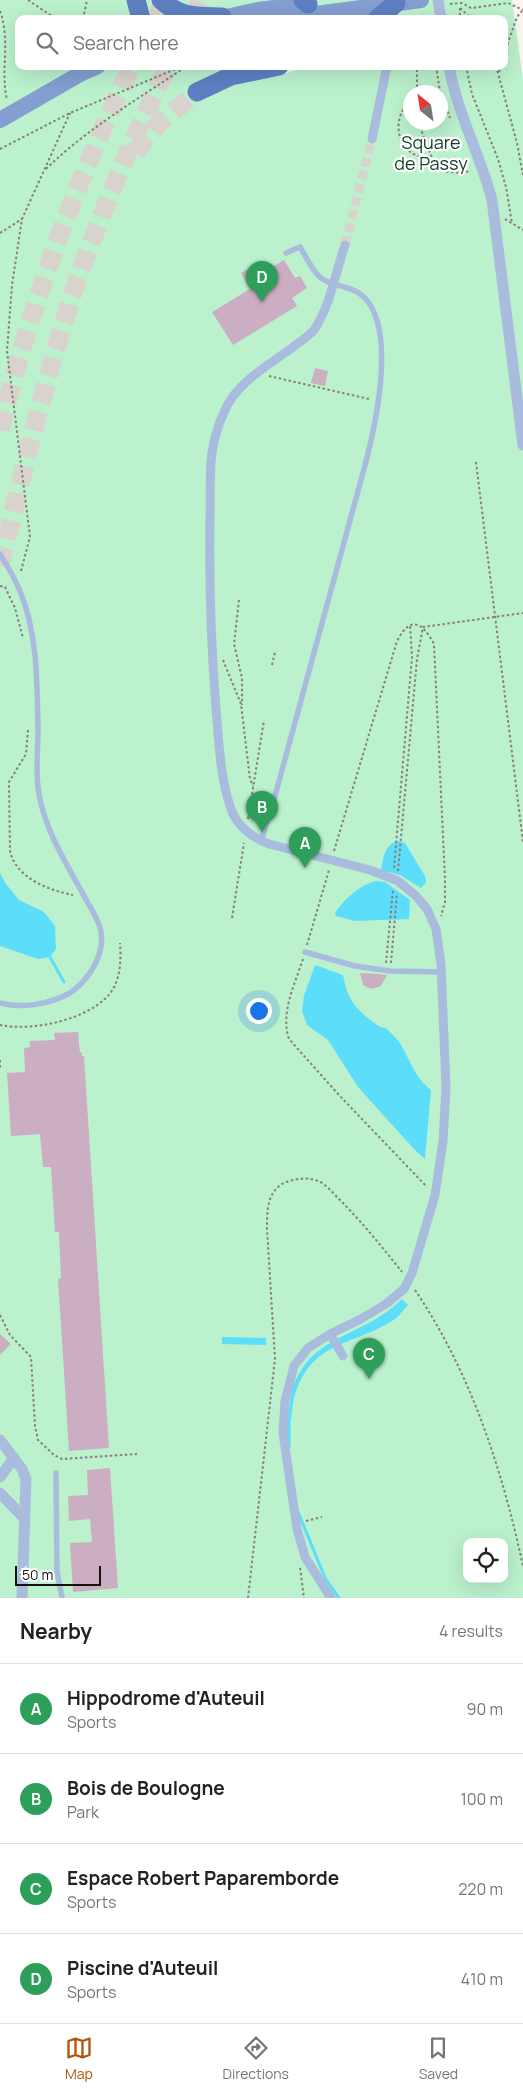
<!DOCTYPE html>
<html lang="en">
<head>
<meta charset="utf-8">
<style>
	body { margin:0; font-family:Manrope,sans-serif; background:#f2f2f2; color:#222 }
	.controls { position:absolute; right:15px; bottom:15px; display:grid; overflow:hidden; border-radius:10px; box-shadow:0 5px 20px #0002 }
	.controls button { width:45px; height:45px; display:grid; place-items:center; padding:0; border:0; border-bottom:1px solid #e0e0e0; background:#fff; color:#222; font:25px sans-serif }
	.compass { position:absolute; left:403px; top:85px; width:45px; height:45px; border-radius:50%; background:#fff; box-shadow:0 5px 20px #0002; rotate:330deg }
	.scale { position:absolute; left:15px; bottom:12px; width:86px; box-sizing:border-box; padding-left:5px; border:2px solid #1b110a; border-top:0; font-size:14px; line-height:18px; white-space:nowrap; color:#1b110a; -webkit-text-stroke:4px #fff; paint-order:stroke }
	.you { position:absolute; left:258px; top:1010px; width:18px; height:18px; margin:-12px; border:4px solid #fff; border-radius:50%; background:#1a73e8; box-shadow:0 0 0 8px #1a73e833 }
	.badge { display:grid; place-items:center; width:32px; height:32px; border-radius:50%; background:#b45309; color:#fff; font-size:16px; font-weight:700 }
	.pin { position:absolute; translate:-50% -41px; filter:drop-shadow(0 1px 2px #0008) }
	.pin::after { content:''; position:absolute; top:26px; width:18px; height:15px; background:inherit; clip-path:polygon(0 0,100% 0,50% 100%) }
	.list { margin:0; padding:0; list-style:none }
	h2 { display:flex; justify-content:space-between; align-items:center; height:65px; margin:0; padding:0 20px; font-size:21px }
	h2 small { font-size:16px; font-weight:400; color:#767676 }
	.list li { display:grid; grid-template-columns:32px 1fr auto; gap:15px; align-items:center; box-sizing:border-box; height:90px; padding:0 20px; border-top:1px solid #e0e0e0 }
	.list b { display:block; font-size:19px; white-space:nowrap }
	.list p { margin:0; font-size:16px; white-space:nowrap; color:#767676 }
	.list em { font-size:16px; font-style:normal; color:#767676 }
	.icon { flex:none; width:28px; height:28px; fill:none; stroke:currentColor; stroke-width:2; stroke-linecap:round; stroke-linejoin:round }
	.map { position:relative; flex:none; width:523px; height:1598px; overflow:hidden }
	.search { position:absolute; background:#fff; box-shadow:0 5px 20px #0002; left:15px; right:15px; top:15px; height:55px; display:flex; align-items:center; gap:12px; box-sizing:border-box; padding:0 18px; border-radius:10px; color:#767676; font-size:19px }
	.sheet { height:425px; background:#fff }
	nav { display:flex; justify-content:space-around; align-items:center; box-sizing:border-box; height:70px; border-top:1px solid #e0e0e0; background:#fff; font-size:14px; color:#767676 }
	nav a { display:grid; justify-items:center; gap:2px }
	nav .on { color:#b45309 }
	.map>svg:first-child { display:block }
	.green { fill:#bbf1cd; fill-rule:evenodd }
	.water { fill:#5cddfa }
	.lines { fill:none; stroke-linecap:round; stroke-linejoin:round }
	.stream { stroke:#5cddfa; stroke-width:3 }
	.building { fill:#ccaec2 }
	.pedestrian-tunnel { stroke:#d9d3ce; stroke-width:9; stroke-dasharray:9 4.5; stroke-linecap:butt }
	.trunk-tunnel { stroke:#d9d3ce; stroke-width:19; stroke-dasharray:19 9; stroke-linecap:butt }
	.path { stroke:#877f79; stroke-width:2; stroke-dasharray:2.5 2.5; stroke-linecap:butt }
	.service { stroke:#aabcde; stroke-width:5.5 }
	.pedestrian { stroke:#aabcde; stroke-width:9 }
	.minor { stroke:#aabcde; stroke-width:11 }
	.secondary { stroke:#849ed1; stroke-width:16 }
	.trunk { stroke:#5e7fc2; stroke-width:19 }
	.labels { text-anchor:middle; stroke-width:4.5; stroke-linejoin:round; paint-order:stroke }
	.park-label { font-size:18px; fill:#153c25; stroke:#fff }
</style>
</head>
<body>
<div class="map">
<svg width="523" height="1598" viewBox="0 0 523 1598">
	<rect width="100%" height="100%" fill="#fbf5f0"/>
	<path class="green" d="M0,0H512L523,79V1598H0ZM363,18L504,19V66H309L287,73L228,85L247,66H19V19ZM410,92H440V122H410ZM467,1542H504V1579H467Z"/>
	<g class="water">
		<path d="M398,841L405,843L425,876L426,882L421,888L400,875L381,870C384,857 384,845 398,841Z"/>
		<polygon points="0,873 6,884 19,900 44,912 55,926 56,949 50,957 38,959 0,946"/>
		<path d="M376,881L385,882L410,900L409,919L355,921L336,916L335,913C344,899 360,885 376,881Z"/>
		<path d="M315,965L343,975C347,996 352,1005 369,1019C375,1023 379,1028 386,1028C391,1033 396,1038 400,1043C410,1060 415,1078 431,1090L425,1159L414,1149L358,1087L328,1040L307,1025L302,1011L304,996Z"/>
		<path d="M402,1299L408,1305C403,1310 398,1318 392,1321C350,1347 311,1340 294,1398L290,1397C307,1332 361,1340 402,1299Z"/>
		<polygon points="222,1337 266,1338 266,1345 222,1344"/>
	</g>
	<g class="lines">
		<g class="stream">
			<polyline points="50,957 64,982"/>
			<polyline points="289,1447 289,1422 292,1398"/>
			<polyline points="298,1512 326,1580 339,1598"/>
		</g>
	</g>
	<g class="building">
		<polygon points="284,260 295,278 300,276 307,288 292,298 297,306 233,345 212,312 250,289 241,273 256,264 262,273"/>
		<polygon points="315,368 328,371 325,386 311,383"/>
		<polygon points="360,973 377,974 387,975 381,986 371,989 363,985"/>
		<polygon points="78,1032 80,1053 82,1052 82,1056 84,1056 109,1448 69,1451 58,1279 61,1278 59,1232 55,1232 51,1167 43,1167 40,1134 11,1136 7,1073 25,1072 24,1048 30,1047 30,1041 55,1040 54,1033"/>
		<polygon points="0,1334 11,1344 0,1355"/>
		<polygon points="110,1468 118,1588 73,1592 70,1543 92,1542 90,1519 69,1521 68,1496 88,1495 87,1470"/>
	</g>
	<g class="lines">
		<polyline class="pedestrian-tunnel" points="345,245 372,139"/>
		<g class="trunk-tunnel">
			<polyline points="156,19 165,0"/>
			<polyline points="192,19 201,0"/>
			<polyline points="135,152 159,123 197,92"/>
			<path d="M0,430C31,304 75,183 132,66"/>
			<path d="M0,566C24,470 46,372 78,278C104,206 134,135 168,66"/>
		</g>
		<g class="path">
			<polyline points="28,0 56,19"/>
			<polyline points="450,4 462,3 471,8 508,3 523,10"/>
			<polyline points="460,8 472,19"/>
			<polyline points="460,8 460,19"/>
			<path d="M0,11C11,41 0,71 7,100"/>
			<polyline points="83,19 87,0"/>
			<polyline points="504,54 517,17 522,11"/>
			<polyline points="436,66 440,92"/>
			<polyline points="466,66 472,94 498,159 506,187 512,223"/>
			<polyline points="496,66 517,143 523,175"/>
			<polyline points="499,72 501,66"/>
			<polyline points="417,92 417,66"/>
			<polyline points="440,93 450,118"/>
			<path d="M410,102C388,120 399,161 431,157"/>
			<path d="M418,122L436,168C447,174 459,173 471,171"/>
			<polyline points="0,149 70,113 183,66"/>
			<path d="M46,169C88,128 138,99 187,66"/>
			<polyline points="505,219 523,230"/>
			<polyline points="0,233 22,219"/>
			<polyline points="269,376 369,399"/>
			<polyline points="476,462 523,842"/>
			<polyline points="21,571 30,537 7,351 12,285 22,219 70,113"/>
			<polyline points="0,586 5,587 15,608 23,638"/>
			<polyline points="239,600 234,644 242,678 242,705"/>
			<polyline points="223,660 241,704 250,779 253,786"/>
			<polyline points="272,665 275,652"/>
			<path d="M28,730L26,754L9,782L10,851C16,878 48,890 73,895"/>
			<polyline points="248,819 264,720"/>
			<path d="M334,851L397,641C410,616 422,621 434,644L445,879V902L441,916"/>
			<polyline points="394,868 412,657 410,624"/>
			<polyline points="398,871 417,659 423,627 523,613"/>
			<polyline points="232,918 244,843"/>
			<polyline points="307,945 329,870"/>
			<path d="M303,959C295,984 280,1013 289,1039L338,1094L427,1187"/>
			<polyline points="386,963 393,890"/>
			<polyline points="391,963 397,893"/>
			<path d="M0,1025C32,1032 95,1019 113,989C121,975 121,958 120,943"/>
			<polyline points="0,1060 0,1070"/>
			<path d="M415,1290C471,1373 502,1469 523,1566"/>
			<polyline points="0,1315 10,1335 31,1357 35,1426 38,1440 54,1455 62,1459 137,1454"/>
			<polyline points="306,1521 322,1517"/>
			<polyline points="300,1568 304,1598"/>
			<path d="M248,1598L275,1359L267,1229C267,1209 267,1188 289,1181C300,1178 312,1177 322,1183C328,1187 334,1194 339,1199C362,1222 382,1247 402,1272"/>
		</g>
		<g class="service">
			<path d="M0,554C7,566 15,578 20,591C38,635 37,683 38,730C38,750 35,774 39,794C45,830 66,863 83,894C89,906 99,919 101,932C105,955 88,981 70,993C50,1004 22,1009 0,1003"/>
			<path d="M261,841L272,807L364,469C375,428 398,329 363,296C351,285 333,287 321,278C312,271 306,256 300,247L286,253"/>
			<polyline points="305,952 355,966 390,971 442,972"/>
			<polyline points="56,1473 57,1571 62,1598"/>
		</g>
		<g class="pedestrian">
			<polyline points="372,139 387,66"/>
			<polyline points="330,1334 343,1356"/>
			<path d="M331,1598L305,1557L297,1529L283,1433L285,1401L294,1366L308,1348L330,1334L359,1320L386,1304L404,1289L412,1273L435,1195L443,1141L446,1087L441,964L436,929L427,909L416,896L398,881L370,870L269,844C251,837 236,826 230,806C220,776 219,741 216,709C211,645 209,581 210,517C211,496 209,474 212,453C214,438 219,423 225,410C238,380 273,363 297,344C302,340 310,335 314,330C330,307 336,271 345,245"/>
		</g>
		<g class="minor">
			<polyline points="438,0 441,19"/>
			<path d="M449,66C457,113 480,154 492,200L523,445"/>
			<polyline points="0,1440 22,1469 26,1479 22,1598"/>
			<polyline points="0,1477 14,1458"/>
			<polyline points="0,1493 23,1517"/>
		</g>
		<g class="secondary">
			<polyline points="217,19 258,10 297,5"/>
			<polyline points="278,19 421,0"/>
			<polyline points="0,120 80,74 98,66"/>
		</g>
		<g class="trunk">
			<polyline points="136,0 141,19"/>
			<path d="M161,0C181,18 196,16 222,17"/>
			<polyline points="303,0 308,4"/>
			<polyline points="377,19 396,3"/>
			<polyline points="197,92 231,76 279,66"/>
		</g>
	</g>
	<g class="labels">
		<g class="park-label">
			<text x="431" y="149">Square<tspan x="431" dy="21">de Passy</tspan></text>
		</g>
	</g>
</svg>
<div class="controls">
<button><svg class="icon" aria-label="locate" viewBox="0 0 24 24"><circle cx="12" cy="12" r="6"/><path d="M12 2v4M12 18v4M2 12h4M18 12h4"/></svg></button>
</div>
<svg class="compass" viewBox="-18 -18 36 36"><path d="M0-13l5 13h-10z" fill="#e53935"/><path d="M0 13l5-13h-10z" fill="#767676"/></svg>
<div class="scale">50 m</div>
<div class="you"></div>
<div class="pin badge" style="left:305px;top:868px;background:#2e9e5b">A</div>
<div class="pin badge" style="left:262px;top:832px;background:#2e9e5b">B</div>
<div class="pin badge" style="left:369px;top:1379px;background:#2e9e5b">C</div>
<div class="pin badge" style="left:262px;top:302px;background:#2e9e5b">D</div>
<div class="search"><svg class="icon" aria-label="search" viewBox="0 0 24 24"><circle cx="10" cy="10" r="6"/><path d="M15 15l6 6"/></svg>Search here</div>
</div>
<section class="sheet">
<h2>Nearby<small>4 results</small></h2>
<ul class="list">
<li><span class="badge" style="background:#2e9e5b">A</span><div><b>Hippodrome d'Auteuil</b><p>Sports</p></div><em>90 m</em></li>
<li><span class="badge" style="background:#2e9e5b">B</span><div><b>Bois de Boulogne</b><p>Park</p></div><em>100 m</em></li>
<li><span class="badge" style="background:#2e9e5b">C</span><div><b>Espace Robert Paparemborde</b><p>Sports</p></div><em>220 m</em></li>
<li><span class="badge" style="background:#2e9e5b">D</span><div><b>Piscine d'Auteuil</b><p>Sports</p></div><em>410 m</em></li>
</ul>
</section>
<nav>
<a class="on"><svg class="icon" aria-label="map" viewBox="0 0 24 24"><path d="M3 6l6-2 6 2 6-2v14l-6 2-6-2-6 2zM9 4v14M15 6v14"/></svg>Map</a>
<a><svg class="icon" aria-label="directions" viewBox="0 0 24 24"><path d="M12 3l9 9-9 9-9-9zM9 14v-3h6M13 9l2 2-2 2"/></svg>Directions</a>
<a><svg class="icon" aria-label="saved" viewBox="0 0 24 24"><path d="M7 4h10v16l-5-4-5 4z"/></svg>Saved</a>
</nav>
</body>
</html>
